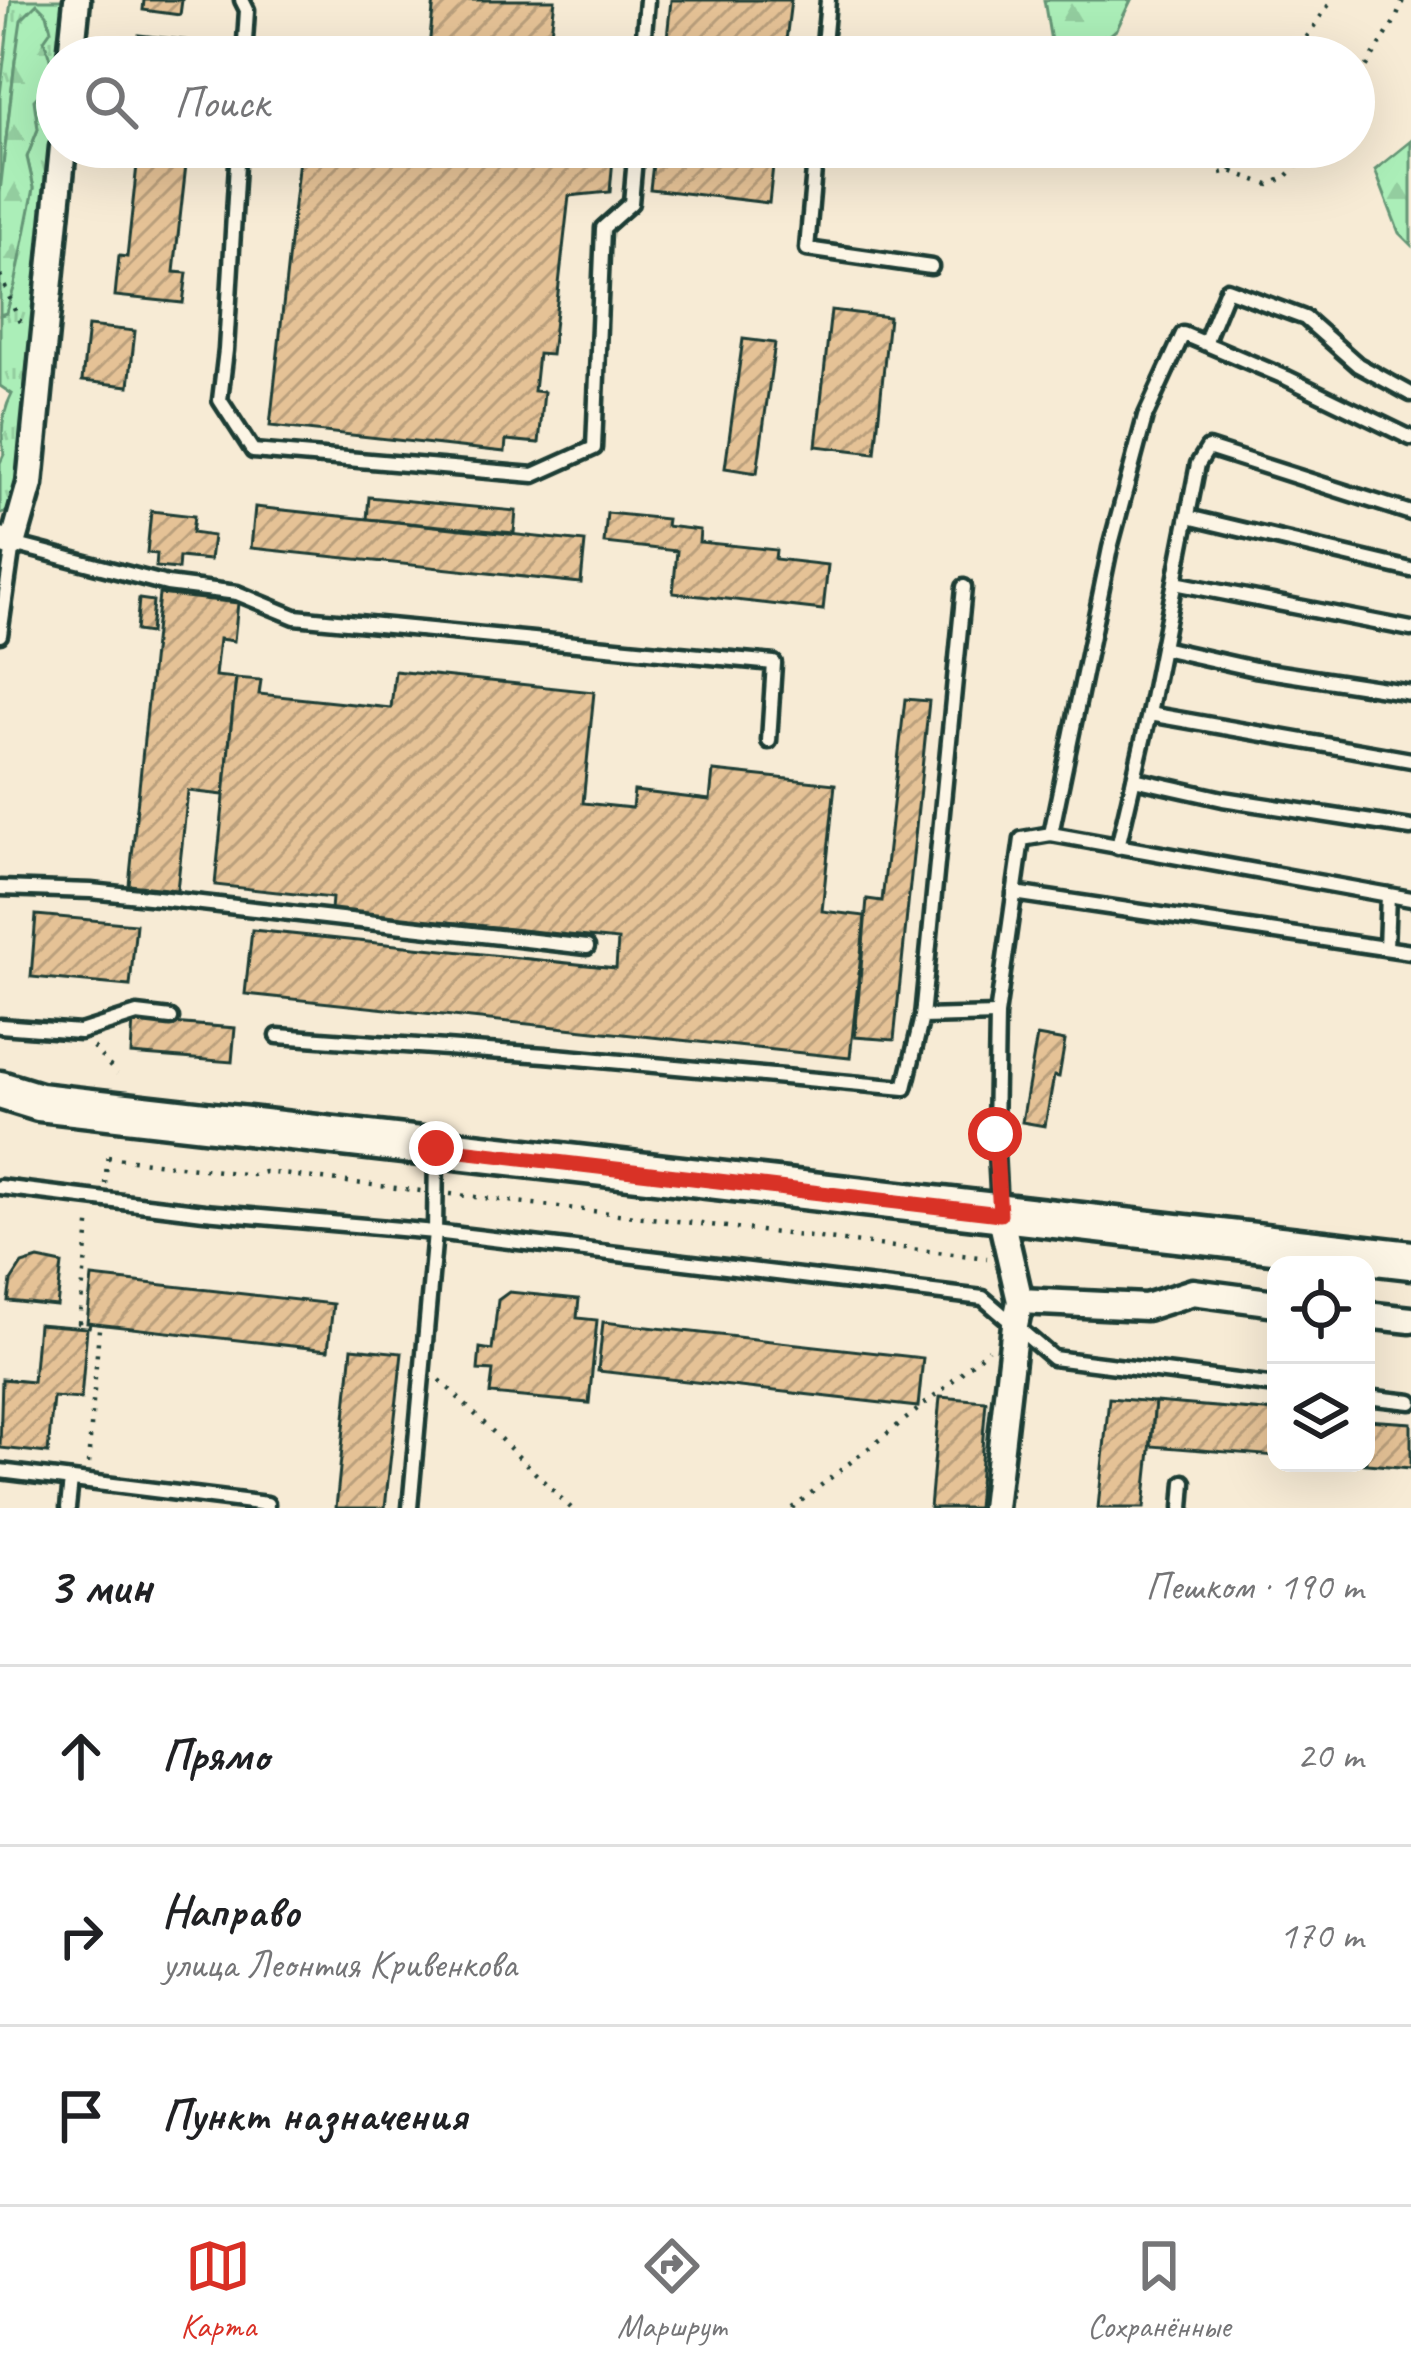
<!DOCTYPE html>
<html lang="ru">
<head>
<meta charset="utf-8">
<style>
	body { margin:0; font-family:Caveat,sans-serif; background:#f2f2f2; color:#202124 }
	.controls { position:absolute; right:36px; bottom:36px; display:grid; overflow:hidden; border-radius:24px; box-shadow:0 12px 48px #0002 }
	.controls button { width:108px; height:108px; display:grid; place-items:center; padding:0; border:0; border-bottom:3px solid #e0e0e0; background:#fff; color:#202124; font:60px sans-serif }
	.stop { position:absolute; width:36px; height:36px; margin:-27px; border:9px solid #d93025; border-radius:50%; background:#fff }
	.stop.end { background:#d93025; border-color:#fff; box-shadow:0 3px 12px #0008 }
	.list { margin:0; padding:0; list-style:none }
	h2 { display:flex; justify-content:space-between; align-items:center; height:156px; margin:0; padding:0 48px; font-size:51px }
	h2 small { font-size:39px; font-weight:400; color:#757577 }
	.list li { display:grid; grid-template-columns:78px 1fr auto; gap:36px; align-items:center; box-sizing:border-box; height:180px; padding:0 48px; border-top:3px solid #e0e0e0 }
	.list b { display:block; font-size:45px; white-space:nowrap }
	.list p { margin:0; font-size:39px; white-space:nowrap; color:#757577 }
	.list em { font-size:39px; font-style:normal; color:#757577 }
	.icon { flex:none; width:66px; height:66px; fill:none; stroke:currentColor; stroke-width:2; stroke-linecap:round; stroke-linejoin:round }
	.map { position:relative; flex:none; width:1411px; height:1508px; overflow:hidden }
	.search { position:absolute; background:#fff; box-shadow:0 12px 48px #0002; left:36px; right:36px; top:36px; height:132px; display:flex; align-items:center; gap:30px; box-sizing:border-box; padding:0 42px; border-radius:66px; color:#757577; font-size:45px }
	.sheet { height:696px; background:#fff }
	nav { display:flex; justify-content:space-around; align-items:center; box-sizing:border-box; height:168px; border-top:3px solid #e0e0e0; background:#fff; font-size:33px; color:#757577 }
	nav a { display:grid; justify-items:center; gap:6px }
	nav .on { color:#d93025 }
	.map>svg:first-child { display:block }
	.grass { fill:url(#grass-tufts); stroke:#659676; stroke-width:3 }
	.forest { fill:url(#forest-firs); stroke:#659676; stroke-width:3 }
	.building { fill:url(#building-hatch); stroke:#1f3d34; stroke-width:3 }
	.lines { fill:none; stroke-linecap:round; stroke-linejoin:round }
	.service-casing { stroke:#1f3d34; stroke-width:21 }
	.minor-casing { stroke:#1f3d34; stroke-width:33 }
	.secondary-casing { stroke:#1f3d34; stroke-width:45 }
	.path { stroke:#1f3d34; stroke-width:4.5; stroke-dasharray:3 9; stroke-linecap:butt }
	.service { stroke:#fcf5e5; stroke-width:12 }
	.minor { stroke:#fcf5e5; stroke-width:24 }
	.secondary { stroke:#fcf5e5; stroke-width:36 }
	.route { stroke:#d93025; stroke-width:15 }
</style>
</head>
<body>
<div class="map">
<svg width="1411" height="1508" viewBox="0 0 1411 1508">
	<defs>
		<pattern id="grass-tufts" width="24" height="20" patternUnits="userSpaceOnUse" patternTransform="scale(3)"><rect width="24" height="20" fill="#abeeb8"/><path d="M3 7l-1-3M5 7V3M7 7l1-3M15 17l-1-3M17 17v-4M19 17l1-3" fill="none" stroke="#93cd9f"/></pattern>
		<pattern id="forest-firs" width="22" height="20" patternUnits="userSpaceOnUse" patternTransform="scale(3)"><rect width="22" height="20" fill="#abeeb8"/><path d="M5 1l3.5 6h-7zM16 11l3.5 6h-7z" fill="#93cd9f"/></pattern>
		<pattern id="building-hatch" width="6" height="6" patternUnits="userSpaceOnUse" patternTransform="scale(3)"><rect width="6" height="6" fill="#e5c296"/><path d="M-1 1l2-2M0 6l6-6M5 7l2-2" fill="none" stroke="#b99f7b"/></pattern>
	</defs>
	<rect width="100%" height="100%" fill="#f7ebd5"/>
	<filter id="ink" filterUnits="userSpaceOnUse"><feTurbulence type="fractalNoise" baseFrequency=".00833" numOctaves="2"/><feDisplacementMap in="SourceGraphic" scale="24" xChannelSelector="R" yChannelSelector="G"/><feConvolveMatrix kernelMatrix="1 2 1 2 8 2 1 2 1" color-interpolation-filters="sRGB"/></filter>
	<g filter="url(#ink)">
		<path class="grass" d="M11,0H68L62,57H57V100L15,498L7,511L0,515V463L4,454C0,433 2,413 12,394L0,386V315L7,313L34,188L27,157L38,129L34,99L51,83L15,61L0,192V95Z"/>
		<g class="forest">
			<polygon points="1131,0 1117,29 1085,57 1061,57 1053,53 1044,0"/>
			<path d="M37,4L47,14L51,30L44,40C54,70 57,77 34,100L38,129L27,157L34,188L15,285L6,313L0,315V192L15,61L21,20Z"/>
			<polygon points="1411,141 1411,245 1399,233 1375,170"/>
		</g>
		<g class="building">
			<polygon points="144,0 182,0 180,15 143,10"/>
			<polygon points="434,0 555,0 548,57 428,57"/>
			<polygon points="671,0 791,0 784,57 665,57"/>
			<polygon points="139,35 210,43 208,57 137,57"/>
			<polygon points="139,147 188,147 174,272 187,273 183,303 115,296 119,256 127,257"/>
			<polygon points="275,147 614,147 610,192 569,196 551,355 538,354 534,391 544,392 539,443 506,440 505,452 270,426 300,150"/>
			<polygon points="655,147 775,147 769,203 650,189"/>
			<polygon points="831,310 889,317 875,453 816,446"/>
			<polygon points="88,326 135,331 129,386 82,381"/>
			<polygon points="743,339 775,343 757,473 725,468"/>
			<polygon points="369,497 516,511 514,533 367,519"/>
			<polygon points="255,507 585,542 581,583 251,548"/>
			<polygon points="151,511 194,516 192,533 213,536 210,560 179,557 178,569 156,567 157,554 147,553"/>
			<polygon points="607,513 667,519 666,526 700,530 699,542 776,550 775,559 828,565 823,610 673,593 677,551 604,543"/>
			<polygon points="159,594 238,603 234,641 219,639 215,676 236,678 224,795 188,791 177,890 129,885"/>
			<polygon points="139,599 153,601 150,633 136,631"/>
			<polygon points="395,671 594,692 583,803 632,808 634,791 710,800 713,771 835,784 822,911 865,916 850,1058 245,994 252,930 616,968 618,940 331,910 332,898 215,885 236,678 261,680 259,694 391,708"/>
			<polygon points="905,699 929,701 894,1040 855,1037 867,899 882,901"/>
			<polygon points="36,915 136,924 130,986 31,977"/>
			<polygon points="133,1020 235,1028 232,1062 131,1054"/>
			<polygon points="1037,1036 1065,1041 1059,1077 1054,1076 1045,1126 1022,1122"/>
			<polygon points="38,1259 62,1264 57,1306 8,1301 11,1281 22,1264"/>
			<polygon points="92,1277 333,1304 328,1350 87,1323"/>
			<polygon points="509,1292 579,1299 577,1318 597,1320 589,1403 490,1394 493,1371 478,1370 480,1348 492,1350 498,1300"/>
			<polygon points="603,1322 923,1358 918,1407 598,1371"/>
			<polygon points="38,1324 87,1328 81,1399 53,1397 48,1453 0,1448 2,1379 33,1382"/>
			<polygon points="352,1348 402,1353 385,1508 336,1508"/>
			<polygon points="940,1397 986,1401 977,1508 930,1508"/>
			<polygon points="1109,1398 1155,1402 1144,1508 1098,1508"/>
			<polygon points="1155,1402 1276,1412 1276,1456 1151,1446"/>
			<polygon points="1366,1420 1411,1423 1411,1468 1356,1463 1366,1463"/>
		</g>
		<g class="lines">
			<defs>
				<g id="service">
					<polyline points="242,0 247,10 244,57"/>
					<polyline points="642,57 647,0"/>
					<polyline points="823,57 828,0"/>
					<polyline points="238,147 226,350 220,400 253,451 534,475 594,448 603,228 631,203 636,147"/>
					<polyline points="816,147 807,249 931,267"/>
					<polyline points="1205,343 1227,289 1305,318 1358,365 1411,394"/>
					<polyline points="1188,517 1411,570"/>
					<polyline points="1175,583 1411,629"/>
					<polyline points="0,635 13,544 167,584 237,593 295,617 774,663 769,741"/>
					<polyline points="1162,648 1255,669 1411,693"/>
					<polyline points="1149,714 1198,464 1208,448 1411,513"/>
					<polyline points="1134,779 1223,799 1411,828"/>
					<polyline points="1051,834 1411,899"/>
					<polyline points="1118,847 1149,714 1411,760"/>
					<polyline points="0,888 91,891 158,898 587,947"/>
					<polyline points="1014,893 1411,952"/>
					<polyline points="1386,948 1388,895"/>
					<polyline points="922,1017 964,587"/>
					<polyline points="0,1026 80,1032 137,1014 171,1018"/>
					<polyline points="278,1036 545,1055 905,1088 922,1017 997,1015"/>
					<polyline points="0,1187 204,1212 435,1232 983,1298 1053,1358 1276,1386"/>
					<polyline points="999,1208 995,1134 997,1015 1022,839 1051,834 1110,548 1145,417 1183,334 1287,378 1411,438"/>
					<polyline points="1366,1397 1411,1402"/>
					<polyline points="0,1471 267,1504"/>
					<polyline points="68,1508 71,1480"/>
					<polyline points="410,1508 435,1232 436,1149"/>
					<polyline points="1182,1508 1184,1482"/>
				</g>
				<g id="minor">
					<polyline points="71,57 77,0"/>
					<polyline points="0,540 13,544 30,484 63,147"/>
					<polyline points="1020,1301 1146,1307 1193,1292 1276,1303"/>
					<polyline points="1366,1315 1411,1320"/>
					<polyline points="994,1508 1015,1325 1020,1301 1000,1214"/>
				</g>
				<polyline id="secondary" points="0,1090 39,1102 1411,1260"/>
			</defs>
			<use href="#service" class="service-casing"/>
			<use href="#minor" class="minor-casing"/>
			<use href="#secondary" class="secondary-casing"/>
			<g class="path">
				<polyline points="1293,57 1332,0"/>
				<polyline points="1354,87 1396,19 1403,0"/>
				<polyline points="1231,171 1239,147"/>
				<polyline points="1221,173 1231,171 1269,185 1286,177 1317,147"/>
				<polyline points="0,275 21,325"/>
				<polyline points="93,1047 117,1074"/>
				<polyline points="108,1157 252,1175 265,1172 421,1191"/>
				<polyline points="105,1184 108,1154"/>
				<polyline points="450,1194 987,1258"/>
				<polyline points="440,1380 571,1508"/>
				<polyline points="88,1464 99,1329 79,1323 90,1216"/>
				<polyline points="792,1508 939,1393 988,1349"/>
			</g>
			<use href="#service" class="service"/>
			<use href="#minor" class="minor"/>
			<use href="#secondary" class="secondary"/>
		</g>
	</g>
	<g class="lines" filter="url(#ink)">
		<polyline class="route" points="436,1148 1000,1214 995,1134"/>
	</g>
</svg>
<div class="controls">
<button><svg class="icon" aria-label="locate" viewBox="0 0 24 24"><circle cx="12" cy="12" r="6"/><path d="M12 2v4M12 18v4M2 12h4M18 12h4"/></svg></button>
<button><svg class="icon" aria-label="layers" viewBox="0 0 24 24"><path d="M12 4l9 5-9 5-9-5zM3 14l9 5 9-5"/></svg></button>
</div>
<div class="stop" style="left:995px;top:1134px"></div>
<div class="stop end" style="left:436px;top:1148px"></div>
<div class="search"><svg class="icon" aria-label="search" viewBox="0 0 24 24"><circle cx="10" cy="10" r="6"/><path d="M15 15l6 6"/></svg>Поиск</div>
</div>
<section class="sheet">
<h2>3 мин<small>Пешком · 190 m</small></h2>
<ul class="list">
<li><svg class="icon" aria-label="ahead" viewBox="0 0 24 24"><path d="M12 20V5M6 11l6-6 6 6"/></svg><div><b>Прямо</b></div><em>20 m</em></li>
<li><svg class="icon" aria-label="right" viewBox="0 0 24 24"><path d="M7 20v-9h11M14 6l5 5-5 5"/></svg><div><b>Направо</b><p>улица Леонтия Кривенкова</p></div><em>170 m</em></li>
<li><svg class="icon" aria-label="arrive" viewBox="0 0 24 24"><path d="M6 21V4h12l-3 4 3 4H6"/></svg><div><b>Пункт назначения</b></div></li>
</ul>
</section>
<nav>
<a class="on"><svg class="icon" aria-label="map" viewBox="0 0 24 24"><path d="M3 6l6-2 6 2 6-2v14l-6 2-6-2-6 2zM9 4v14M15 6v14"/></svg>Карта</a>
<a><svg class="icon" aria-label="directions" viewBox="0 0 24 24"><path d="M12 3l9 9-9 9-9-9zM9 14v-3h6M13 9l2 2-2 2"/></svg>Маршрут</a>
<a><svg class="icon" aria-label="saved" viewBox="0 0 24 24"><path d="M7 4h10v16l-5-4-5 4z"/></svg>Сохранённые</a>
</nav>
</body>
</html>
